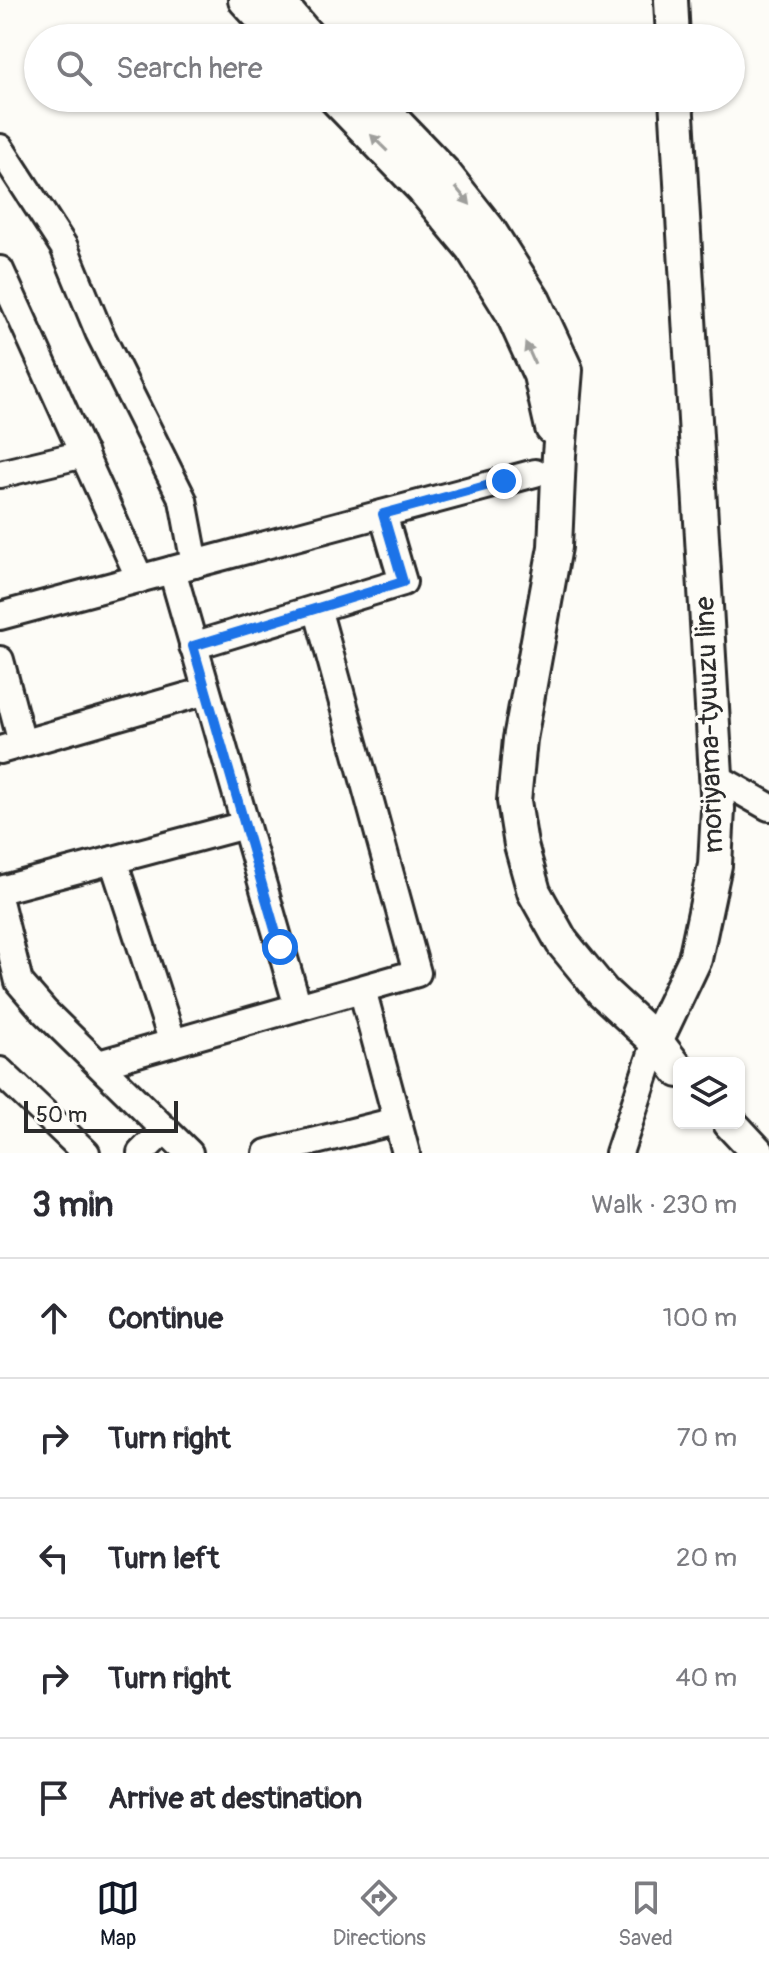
<!DOCTYPE html>
<html lang="en">
<head>
<meta charset="utf-8">
<style>
	body { margin:0; font-family:Pangolin,sans-serif; background:#f2f2f3; color:#2b2b33 }
	.controls { position:absolute; right:24px; bottom:24px; display:grid; overflow:hidden; border-radius:12px; box-shadow:0 2px 6px #0004 }
	.controls button { width:72px; height:72px; display:grid; place-items:center; padding:0; border:0; border-bottom:2px solid #e1e1e2; background:#fff; color:#2b2b33; font:40px sans-serif }
	.scale { position:absolute; left:24px; bottom:20px; width:154px; box-sizing:border-box; padding-left:8px; border:4px solid #2b2b2b; border-top:0; font-size:22px; line-height:28px; white-space:nowrap; color:#2b2b2b; -webkit-text-stroke:6px #fdfcf7; paint-order:stroke }
	.stop { position:absolute; width:24px; height:24px; margin:-18px; border:6px solid #1a73e8; border-radius:50%; background:#fff }
	.stop.end { background:#1a73e8; border-color:#fff; box-shadow:0 2px 8px #0008 }
	.list { margin:0; padding:0; list-style:none }
	h2 { display:flex; justify-content:space-between; align-items:center; height:104px; margin:0; padding:0 32px; font-size:34px }
	h2 small { font-size:26px; font-weight:400; color:#7c7c81 }
	.list li { display:grid; grid-template-columns:52px 1fr auto; gap:24px; align-items:center; box-sizing:border-box; height:120px; padding:0 32px; border-top:2px solid #e1e1e2 }
	.list b { display:block; font-size:30px; white-space:nowrap }
	.list em { font-size:26px; font-style:normal; color:#7c7c81 }
	.icon { flex:none; width:44px; height:44px; fill:none; stroke:currentColor; stroke-width:2; stroke-linecap:round; stroke-linejoin:round }
	.map { position:relative; flex:none; width:769px; height:1153px; overflow:hidden }
	.search { position:absolute; background:#fff; box-shadow:0 2px 6px #0004; left:24px; right:24px; top:24px; height:88px; display:flex; align-items:center; gap:20px; box-sizing:border-box; padding:0 28px; border-radius:44px; color:#7c7c81; font-size:30px }
	.sheet { height:704px; background:#fff }
	nav { display:flex; justify-content:space-around; align-items:center; box-sizing:border-box; height:112px; border-top:2px solid #e1e1e2; background:#fff; font-size:22px; color:#7c7c81 }
	nav a { display:grid; justify-items:center; gap:4px }
	nav .on { color:#111827 }
	.map>svg:first-child { display:block }
	.lines { fill:none; stroke-linecap:round; stroke-linejoin:round }
	.minor-casing { stroke:#2b2b2b; stroke-width:32 }
	.major-casing { stroke:#2b2b2b; stroke-width:38 }
	.minor { stroke:#fdfcf7; stroke-width:26 }
	.major { stroke:#fdfcf7; stroke-width:32 }
	.oneway { fill:#9e9e9b }
	.route { stroke:#1a73e8; stroke-width:10 }
	.labels { text-anchor:middle; stroke-width:6; stroke-linejoin:round; paint-order:stroke }
	.street-label { font-size:28px; fill:#2b2b2b; stroke:#fdfcf7 }
</style>
</head>
<body>
<div class="map">
<svg width="769" height="1153" viewBox="0 0 769 1153">
	<rect width="100%" height="100%" fill="#fdfcf7"/>
	<filter id="ink" filterUnits="userSpaceOnUse"><feTurbulence type="fractalNoise" baseFrequency=".0125" numOctaves="2"/><feDisplacementMap in="SourceGraphic" scale="16" xChannelSelector="R" yChannelSelector="G"/><feConvolveMatrix kernelMatrix="1 2 1 2 8 2 1 2 1" color-interpolation-filters="sRGB"/></filter>
	<g filter="url(#ink)">
		<g class="lines">
			<defs>
				<g id="minor">
					<polyline points="0,148 64,247 99,332 183,500 195,564"/>
					<polyline points="0,270 140,579"/>
					<polyline points="0,474 84,454"/>
					<polyline points="172,570 298,1007"/>
					<polyline points="0,616 535,473"/>
					<polyline points="193,646 403,582 383,514"/>
					<polyline points="0,660 22,743"/>
					<polyline points="0,750 206,691"/>
					<polyline points="716,777 769,807"/>
					<polyline points="113,860 173,1043"/>
					<polyline points="0,890 245,825"/>
					<polyline points="0,905 19,982 45,1012 189,1153"/>
					<polyline points="362,989 406,1153"/>
					<polyline points="99,1064 417,973 317,608"/>
					<polyline points="0,1071 86,1153"/>
					<polyline points="141,1153 165,1129"/>
					<polyline points="267,1153 396,1121"/>
					<polyline points="619,1153 656,1041"/>
				</g>
				<g id="major">
					<polyline points="245,0 280,38"/>
					<polyline points="277,0 309,38"/>
					<polyline points="671,0 673,38"/>
					<polyline points="335,98 423,189 472,248 511,311 540,375 552,428"/>
					<polyline points="372,98 444,173 489,230 534,301 566,370 559,455 555,547 520,739 514,801 521,845 534,892 562,942 603,992 656,1041 679,1071"/>
					<polyline points="656,1041 695,959 715,865 718,809 676,98"/>
					<polyline points="730,1123 758,1153"/>
				</g>
			</defs>
			<use href="#minor" class="minor-casing"/>
			<use href="#major" class="major-casing"/>
			<use href="#minor" class="minor"/>
			<use href="#major" class="major"/>
		</g>
		<defs><path id="oneway-solid" d="M-6-.8H1V-3.2L6.5 0L1 3.2V.8H-6Z" transform="scale(2)"/></defs>
		<g class="oneway">
			<use href="#oneway-solid" transform="translate(379 143) rotate(-135)"/>
			<use href="#oneway-solid" transform="translate(463 196) rotate(51)"/>
			<use href="#oneway-solid" transform="translate(530 353) rotate(-114)"/>
		</g>
	</g>
	<g class="lines" filter="url(#ink)">
		<polyline class="route" points="280,947 193,646 403,582 383,514 504,481"/>
	</g>
	<g class="labels">
		<g class="street-label">
			<text transform="translate(708 725) rotate(-92)" y="10">moriyama-tyuuzu line</text>
		</g>
	</g>
</svg>
<div class="controls">
<button><svg class="icon" aria-label="layers" viewBox="0 0 24 24"><path d="M12 4l9 5-9 5-9-5zM3 14l9 5 9-5"/></svg></button>
</div>
<div class="scale">50 m</div>
<div class="stop" style="left:280px;top:947px"></div>
<div class="stop end" style="left:504px;top:481px"></div>
<div class="search"><svg class="icon" aria-label="search" viewBox="0 0 24 24"><circle cx="10" cy="10" r="6"/><path d="M15 15l6 6"/></svg>Search here</div>
</div>
<section class="sheet">
<h2>3 min<small>Walk · 230 m</small></h2>
<ul class="list">
<li><svg class="icon" aria-label="ahead" viewBox="0 0 24 24"><path d="M12 20V5M6 11l6-6 6 6"/></svg><div><b>Continue</b></div><em>100 m</em></li>
<li><svg class="icon" aria-label="right" viewBox="0 0 24 24"><path d="M7 20v-9h11M14 6l5 5-5 5"/></svg><div><b>Turn right</b></div><em>70 m</em></li>
<li><svg class="icon" aria-label="left" viewBox="0 0 24 24"><path d="M17 20v-9H6M10 6l-5 5 5 5"/></svg><div><b>Turn left</b></div><em>20 m</em></li>
<li><svg class="icon" aria-label="right" viewBox="0 0 24 24"><path d="M7 20v-9h11M14 6l5 5-5 5"/></svg><div><b>Turn right</b></div><em>40 m</em></li>
<li><svg class="icon" aria-label="arrive" viewBox="0 0 24 24"><path d="M6 21V4h12l-3 4 3 4H6"/></svg><div><b>Arrive at destination</b></div></li>
</ul>
</section>
<nav>
<a class="on"><svg class="icon" aria-label="map" viewBox="0 0 24 24"><path d="M3 6l6-2 6 2 6-2v14l-6 2-6-2-6 2zM9 4v14M15 6v14"/></svg>Map</a>
<a><svg class="icon" aria-label="directions" viewBox="0 0 24 24"><path d="M12 3l9 9-9 9-9-9zM9 14v-3h6M13 9l2 2-2 2"/></svg>Directions</a>
<a><svg class="icon" aria-label="saved" viewBox="0 0 24 24"><path d="M7 4h10v16l-5-4-5 4z"/></svg>Saved</a>
</nav>
</body>
</html>
